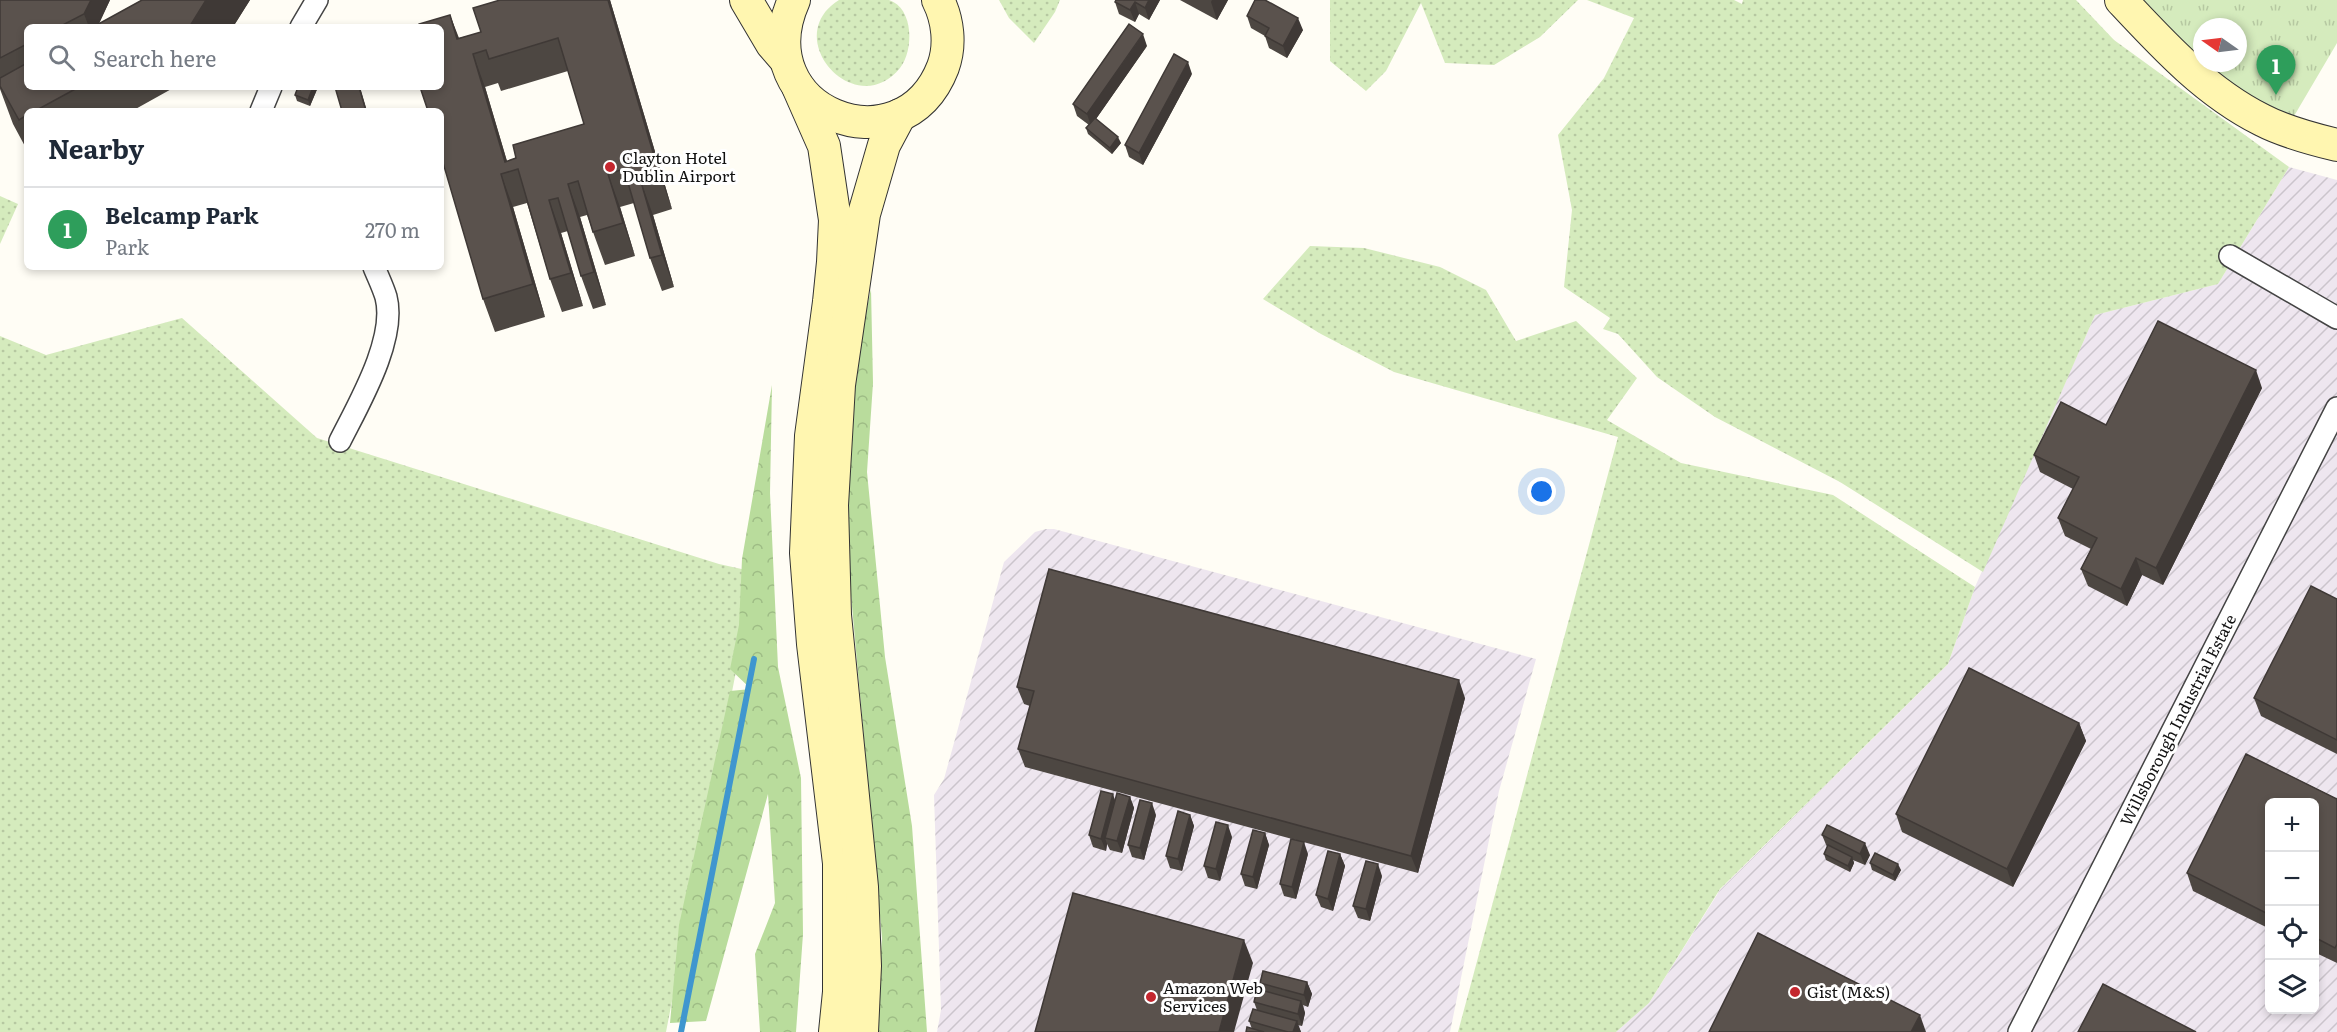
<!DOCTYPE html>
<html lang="en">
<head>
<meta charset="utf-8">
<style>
	body { margin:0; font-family:Literata,serif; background:#f6f6f7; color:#1f2937 }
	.controls { position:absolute; right:18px; bottom:18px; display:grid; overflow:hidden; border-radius:9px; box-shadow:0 3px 9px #0003 }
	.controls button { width:54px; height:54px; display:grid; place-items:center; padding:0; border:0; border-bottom:2px solid #e0e1e3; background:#fff; color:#1f2937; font:30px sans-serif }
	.compass { position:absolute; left:2193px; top:18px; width:54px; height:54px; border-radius:50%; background:#fff; box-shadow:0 3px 9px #0003; rotate:284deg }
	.you { position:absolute; left:1542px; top:492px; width:21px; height:21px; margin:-15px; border:4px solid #fff; border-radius:50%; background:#1a73e8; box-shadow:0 0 0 9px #1a73e833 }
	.badge { display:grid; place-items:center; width:39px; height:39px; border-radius:50%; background:#d93025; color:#fff; font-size:20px; font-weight:700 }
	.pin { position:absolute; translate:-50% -50px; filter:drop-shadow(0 2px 3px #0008) }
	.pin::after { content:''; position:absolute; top:32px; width:21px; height:18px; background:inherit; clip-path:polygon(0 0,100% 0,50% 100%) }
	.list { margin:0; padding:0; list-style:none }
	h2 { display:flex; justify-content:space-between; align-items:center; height:78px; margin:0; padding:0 24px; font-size:26px }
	h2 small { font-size:20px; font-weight:400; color:#747a83 }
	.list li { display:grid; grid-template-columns:39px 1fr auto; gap:18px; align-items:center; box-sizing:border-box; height:84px; padding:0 24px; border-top:2px solid #e0e1e3 }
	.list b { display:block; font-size:22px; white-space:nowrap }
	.list p { margin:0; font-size:20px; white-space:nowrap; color:#747a83 }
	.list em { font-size:20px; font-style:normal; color:#747a83 }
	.icon { flex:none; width:33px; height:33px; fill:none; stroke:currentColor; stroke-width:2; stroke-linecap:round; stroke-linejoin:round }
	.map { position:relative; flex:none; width:2337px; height:1032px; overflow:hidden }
	.search { position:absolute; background:#fff; box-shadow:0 3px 9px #0003; left:24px; top:24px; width:420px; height:66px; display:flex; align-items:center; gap:15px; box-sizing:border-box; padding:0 21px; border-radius:9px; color:#747a83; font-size:22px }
	.panel { position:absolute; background:#fff; box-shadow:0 3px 9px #0003; left:24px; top:108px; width:420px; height:162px; border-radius:9px }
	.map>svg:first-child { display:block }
	.industrial { fill:url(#industrial-furrows); fill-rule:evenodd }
	.grass { fill:url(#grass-dots) }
	.forest { fill:url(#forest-crowns) }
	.park { fill:url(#park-tufts) }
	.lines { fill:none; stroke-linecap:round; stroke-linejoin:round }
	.stream { stroke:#3f96cf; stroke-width:6 }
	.street-casing { stroke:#444; stroke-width:24 }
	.secondary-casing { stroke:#333; stroke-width:34 }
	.street { stroke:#fff; stroke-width:21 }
	.secondary { stroke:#fff6b0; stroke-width:32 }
	.wall { fill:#4d4742; fill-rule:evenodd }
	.shaded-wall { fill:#3f3936 }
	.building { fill:#5a524d; stroke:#3f3936; stroke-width:1.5; fill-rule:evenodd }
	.poi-dot { fill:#c4262e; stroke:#fff; stroke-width:2 }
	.labels { text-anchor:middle; stroke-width:6; stroke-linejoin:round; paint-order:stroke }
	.poi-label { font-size:16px; fill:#111; stroke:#fff; text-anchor:start }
	.street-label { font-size:16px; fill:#111; stroke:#fff }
</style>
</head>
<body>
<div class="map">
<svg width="2337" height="1032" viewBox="0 0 2337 1032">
	<defs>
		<pattern id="industrial-furrows" width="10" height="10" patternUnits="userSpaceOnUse" patternTransform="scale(1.5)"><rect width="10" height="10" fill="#eee6ef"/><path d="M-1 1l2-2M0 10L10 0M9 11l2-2" fill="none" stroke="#cbc4cc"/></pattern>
		<pattern id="grass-dots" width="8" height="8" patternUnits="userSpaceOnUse" patternTransform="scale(1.5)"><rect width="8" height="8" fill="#d5ebbd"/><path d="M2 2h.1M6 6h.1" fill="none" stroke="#b6c8a1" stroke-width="1.8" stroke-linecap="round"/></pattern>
		<pattern id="forest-crowns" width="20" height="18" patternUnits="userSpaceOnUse" patternTransform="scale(1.5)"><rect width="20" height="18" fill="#b9dc9c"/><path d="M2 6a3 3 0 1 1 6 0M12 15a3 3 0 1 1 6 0" fill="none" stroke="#9ebc85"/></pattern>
		<pattern id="park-tufts" width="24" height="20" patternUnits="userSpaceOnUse" patternTransform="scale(1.5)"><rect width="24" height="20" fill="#d5ebbd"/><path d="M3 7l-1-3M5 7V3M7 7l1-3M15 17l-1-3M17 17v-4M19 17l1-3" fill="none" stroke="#b6c8a1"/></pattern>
	</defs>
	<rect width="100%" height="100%" fill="#fffdf5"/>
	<g class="industrial">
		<path d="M2289,167L2337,180V1032H1616L1649,1003L1720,890L1948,664L1975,587L2095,315L2218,284ZM2270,802H2314V1010H2270Z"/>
		<polygon points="1046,529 1054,529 1536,659 1499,791 1450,1032 937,1032 941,1010 934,795 944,779 1004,562 1035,532"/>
	</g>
	<g class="grass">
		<path d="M839,0C850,0 880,0 889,0C914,8 914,51 900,68C855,123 779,37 839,0Z"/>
		<polygon points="999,0 1060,0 1055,12 1034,43 1009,18"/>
		<polygon points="1330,0 1578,0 1540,37 1494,65 1445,63 1421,3 1386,71 1366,91 1330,61"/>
		<polygon points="1587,0 1734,0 1742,4 1743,0 2076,0 2114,40 2289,167 2218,284 2095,315 1983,572 1840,482 1715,417 1657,377 1618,334 1603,329 1610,318 1564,287 1572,210 1558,135 1604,78 1634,18"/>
		<polygon points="0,196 18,204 0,244"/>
		<polygon points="1310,246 1364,248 1440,267 1486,290 1516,341 1576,321 1637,378 1607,420 1681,463 1833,495 1975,587 1948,664 1720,889 1649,1003 1616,1032 1458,1032 1618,437 1394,372 1321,334 1263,299"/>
		<polygon points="182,318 317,438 719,564 746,570 744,630 666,1032 0,1032 0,336 46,355"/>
	</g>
	<g class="forest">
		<polygon points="871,289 873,383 867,472 885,657 912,826 927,1032 875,1032 882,938 850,584 846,404"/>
		<polygon points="772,385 770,493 778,667 801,778 803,934 796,1032 760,1032 755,954 775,903 768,794 706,1021 670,1023 679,925 730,691 751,689 730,669 739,625 742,559"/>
	</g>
	<polygon class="park" points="2131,0 2337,0 2337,43 2287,128 2207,63 2238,63 2238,27 2202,27 2202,59"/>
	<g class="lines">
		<polyline class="stream" points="681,1032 754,659"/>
		<defs>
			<g id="street">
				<polyline points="301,27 317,0"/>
				<polyline points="261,111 271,87"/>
				<polyline points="2230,256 2337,318"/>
				<path d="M340,441C358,405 397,339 386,297C383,287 378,277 374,267"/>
				<polyline points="2019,1032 2337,408"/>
			</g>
			<g id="secondary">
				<polyline points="746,0 772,44 785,59"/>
				<path d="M794,0C744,112 902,173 943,67C951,45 948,20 938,0"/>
				<path d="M2121,0C2163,45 2206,92 2262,120C2285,132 2312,139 2337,145"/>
				<polyline points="798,87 824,146 835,220 833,262 829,302 811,436 806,553 813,644 839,863 839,992 835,1032"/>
				<polyline points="862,1032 865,966 862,887 835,615 832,505 839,385 864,214 884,145 900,115"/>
			</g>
		</defs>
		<use href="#street" class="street-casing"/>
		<use href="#secondary" class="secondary-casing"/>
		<use href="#street" class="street"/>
		<use href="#secondary" class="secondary"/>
	</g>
	<g class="wall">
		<polygon points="0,0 110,0 99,24 142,0 250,0 233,27 27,27 27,87 175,87 132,111 27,111 27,150 13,124 0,89"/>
		<path d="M610,0L672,209L653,215L674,287L662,291L650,258L634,203L620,207L635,256L605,265L593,232L587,215L580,217L606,305L593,309L581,276L568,231L561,233L583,306L562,312L550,279L527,203L513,207L545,317L495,332L483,299L441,87L450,15L459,38ZM568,71L584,124L516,158L507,161L485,87L498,83L501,91Z"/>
		<polygon points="1160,0 1149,20 1139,14 1135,22 1119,14 1115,2"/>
		<polygon points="1180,0 1228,0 1217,20"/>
		<polygon points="1247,16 1303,30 1287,58 1269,48 1265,36 1251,28"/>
		<polygon points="1147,46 1096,119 1121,143 1112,154 1088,134 1086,128 1089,125 1077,116 1073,104"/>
		<polygon points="1192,74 1143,165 1129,157 1125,145"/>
		<polygon points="298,87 318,87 310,106 297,101 295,95"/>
		<polygon points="2262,388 2163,585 2142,575 2127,606 2088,586 2081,569 2091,549 2065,536 2058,518 2073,489 2040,472 2034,455 2106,425"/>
		<polygon points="2337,599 2337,754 2261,716 2254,698"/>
		<polygon points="1017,687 1465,698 1418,873 1025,767 1018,749 1030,706 1024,704"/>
		<polygon points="2079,723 2086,741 2013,887 1902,832 1896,814"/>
		<polygon points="2246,754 2337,799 2337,963 2314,952 2314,802 2270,802 2270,929 2193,891 2187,873"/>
		<polygon points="1130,797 1134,808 1122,853 1110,850 1107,844 1106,851 1093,847 1089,835 1115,800"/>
		<polygon points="1156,815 1144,860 1132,857 1128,845"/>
		<polygon points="1190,815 1194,826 1182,871 1170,868 1166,856"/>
		<polygon points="1265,833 1269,845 1257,889 1245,886 1241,874"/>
		<polygon points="1822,835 1870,855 1865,865 1853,860 1854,863 1850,872 1826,860 1824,854 1827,847"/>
		<polygon points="1232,837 1220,881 1208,878 1204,866"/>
		<polygon points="1308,854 1296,899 1284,896 1280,884"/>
		<polygon points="1340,854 1345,866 1333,911 1321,907 1316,895"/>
		<polygon points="1870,863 1901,870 1895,881 1872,870"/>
		<polygon points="1382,876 1370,921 1358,918 1353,906"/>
		<polygon points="1307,982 1312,994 1308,1007 1303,1005 1305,1013 1302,1026 1298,1025 1301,1032 1246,1032 1252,1029 1249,1021 1257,1010 1254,1002 1263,991 1260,983"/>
	</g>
	<g class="shaded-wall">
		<polygon points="91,0 110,0 97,27 89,27 84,14"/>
		<polygon points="206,0 250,0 233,27 190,27 190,26"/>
		<polygon points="608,0 610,0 672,209 660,176"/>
		<polygon points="1149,0 1160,0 1149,20 1145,8"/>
		<polygon points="1212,0 1228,0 1217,20 1211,2"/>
		<polygon points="1135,2 1139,14 1135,22 1130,10"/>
		<polygon points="450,15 462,48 457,39"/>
		<polygon points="1298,18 1303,30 1287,58 1283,46"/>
		<polygon points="1143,34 1147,46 1091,126 1087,114"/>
		<polygon points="473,54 485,87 510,172 505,162"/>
		<polygon points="1188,62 1192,74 1143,165 1139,153"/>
		<polygon points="313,87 318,87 310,106 308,100"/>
		<polygon points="359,87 360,87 367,111 366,111"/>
		<polygon points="1118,137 1121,143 1112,154 1110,148"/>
		<polygon points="501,174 513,207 545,317 533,284"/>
		<polygon points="608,174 620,207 635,256 623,223"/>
		<polygon points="641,182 653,215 674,287 662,255"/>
		<polygon points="568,184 580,217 606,305 594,272"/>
		<polygon points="549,200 561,233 583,306 571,273"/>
		<polygon points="2256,370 2262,388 2163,585 2156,568"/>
		<polygon points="2136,558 2142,575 2127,606 2121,589"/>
		<polygon points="1459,680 1465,698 1418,873 1411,856"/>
		<polygon points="2079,723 2086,741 2013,887 2007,869"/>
		<polygon points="1113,794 1117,806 1105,838 1107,844 1106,851 1101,839"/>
		<polygon points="1130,797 1134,808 1122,853 1117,841"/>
		<polygon points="1152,803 1156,815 1144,860 1140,848"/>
		<polygon points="1190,815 1194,826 1182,871 1178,859"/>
		<polygon points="1228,825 1232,837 1220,881 1216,869"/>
		<polygon points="1265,833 1269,845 1257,889 1253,877"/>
		<polygon points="1304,842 1308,854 1296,899 1292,887"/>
		<polygon points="1865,843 1870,855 1865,865 1860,854"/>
		<polygon points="1340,854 1345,866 1333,911 1328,899"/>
		<polygon points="1852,857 1854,863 1850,872 1848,866"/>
		<polygon points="1378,864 1382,876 1370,921 1366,909"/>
		<polygon points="1898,864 1901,870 1895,881 1893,875"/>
		<polygon points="1244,940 1253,963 1234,1032 1219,1032"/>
		<polygon points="1307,982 1312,994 1308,1007 1304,995"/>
		<polygon points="1301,1001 1305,1013 1302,1026 1298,1014"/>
		<polygon points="1920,1015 1926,1032 1911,1032"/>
		<polygon points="1297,1021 1301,1032 1293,1032"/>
	</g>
	<g class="building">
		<polygon points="0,0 91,0 84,14 59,27 27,27 27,44 0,58"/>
		<polygon points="142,0 206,0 190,26 188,27 93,27"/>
		<path d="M500,0H608L660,176L641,182L662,255L650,258L624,169L608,174L623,223L593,232L578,181L568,184L594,272L581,276L558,198L549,200L571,273L550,279L518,169L501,174L533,284L483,299L441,156V111H428L420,87H441V27H419V24L450,15L457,39L481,32L473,8ZM558,38L584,124L513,145L516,158L505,162L473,54L486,50L489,59Z"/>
		<polygon points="1116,0 1149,0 1145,8 1135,2 1130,10 1115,2"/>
		<polygon points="1255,0 1265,0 1298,18 1283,46 1265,36 1269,28 1247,16"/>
		<polygon points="1129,24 1143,34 1087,114 1073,104"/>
		<polygon points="1174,54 1188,62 1139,153 1125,145"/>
		<polygon points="27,63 27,87 79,87 35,111 27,111 27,115 19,120 0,86 0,78"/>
		<polygon points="298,87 313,87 308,100 295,95"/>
		<polygon points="335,87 359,87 366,111 342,111"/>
		<polygon points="1095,118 1118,137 1110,148 1086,128"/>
		<polygon points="2158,321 2256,370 2156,568 2136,558 2121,589 2081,569 2097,538 2058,518 2079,477 2034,455 2061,402 2106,425"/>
		<polygon points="1049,569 1459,680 1411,856 1018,749 1034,691 1017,687"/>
		<polygon points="2311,586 2337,599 2337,740 2254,698"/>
		<polygon points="1969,668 2079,723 2007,869 1896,814"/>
		<polygon points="2246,754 2337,799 2337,944 2335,948 2314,937 2314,802 2270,802 2270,915 2187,873"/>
		<polygon points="1101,791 1113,794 1101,839 1089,835"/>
		<polygon points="1117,793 1130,797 1117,841 1105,838"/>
		<polygon points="1140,800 1152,803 1140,848 1128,845"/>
		<polygon points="1178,811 1190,815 1178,859 1166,856"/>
		<polygon points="1216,822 1228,825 1216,869 1204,866"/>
		<polygon points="1827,825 1865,843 1860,854 1822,835"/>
		<polygon points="1253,830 1265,833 1253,877 1241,874"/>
		<polygon points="1291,839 1304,842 1292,887 1280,884"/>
		<polygon points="1828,845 1852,857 1848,866 1824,854"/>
		<polygon points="1328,851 1340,854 1328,899 1316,895"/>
		<polygon points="1875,853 1898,864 1893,875 1870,863"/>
		<polygon points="1366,861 1378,864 1366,909 1353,906"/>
		<polygon points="1073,893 1244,940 1219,1032 1035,1032"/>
		<polygon points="1758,933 1920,1015 1911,1032 1709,1032"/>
		<polygon points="1263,971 1307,982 1304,995 1260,983"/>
		<polygon points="2103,984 2196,1032 2078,1032"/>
		<polygon points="1257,989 1301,1001 1298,1014 1254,1002"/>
		<polygon points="1253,1009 1297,1021 1293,1032 1288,1032 1249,1021"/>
		<polygon points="1247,1027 1264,1032 1246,1032"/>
	</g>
	<g class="poi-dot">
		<circle cx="610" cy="167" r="6"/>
		<circle cx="1795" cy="992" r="6"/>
		<circle cx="1151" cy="997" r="6"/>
	</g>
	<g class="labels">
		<g class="poi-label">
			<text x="622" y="164">Clayton Hotel<tspan x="622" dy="18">Dublin Airport</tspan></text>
			<text x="1163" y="994">Amazon Web<tspan x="1163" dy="18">Services</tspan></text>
			<text x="1807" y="998">Gist (M&amp;S)</text>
		</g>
		<g class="street-label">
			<text transform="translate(2178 720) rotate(-63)" y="6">Willsborough Industrial Estate</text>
		</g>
	</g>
</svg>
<div class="controls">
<button>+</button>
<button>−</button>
<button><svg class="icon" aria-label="locate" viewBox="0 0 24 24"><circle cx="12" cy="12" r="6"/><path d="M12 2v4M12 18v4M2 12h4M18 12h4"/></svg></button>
<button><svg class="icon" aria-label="layers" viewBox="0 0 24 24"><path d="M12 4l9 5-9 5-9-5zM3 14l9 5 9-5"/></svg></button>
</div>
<svg class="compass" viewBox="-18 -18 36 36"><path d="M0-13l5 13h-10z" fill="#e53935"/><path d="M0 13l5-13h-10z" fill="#747a83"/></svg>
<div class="you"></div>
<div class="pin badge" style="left:2276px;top:95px;background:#2e9e5b">1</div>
<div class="search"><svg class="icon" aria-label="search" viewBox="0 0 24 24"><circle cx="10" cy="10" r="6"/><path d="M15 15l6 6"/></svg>Search here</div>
<section class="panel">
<h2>Nearby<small></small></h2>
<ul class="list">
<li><span class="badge" style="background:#2e9e5b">1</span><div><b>Belcamp Park</b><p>Park</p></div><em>270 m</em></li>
</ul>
</section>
</div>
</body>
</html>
